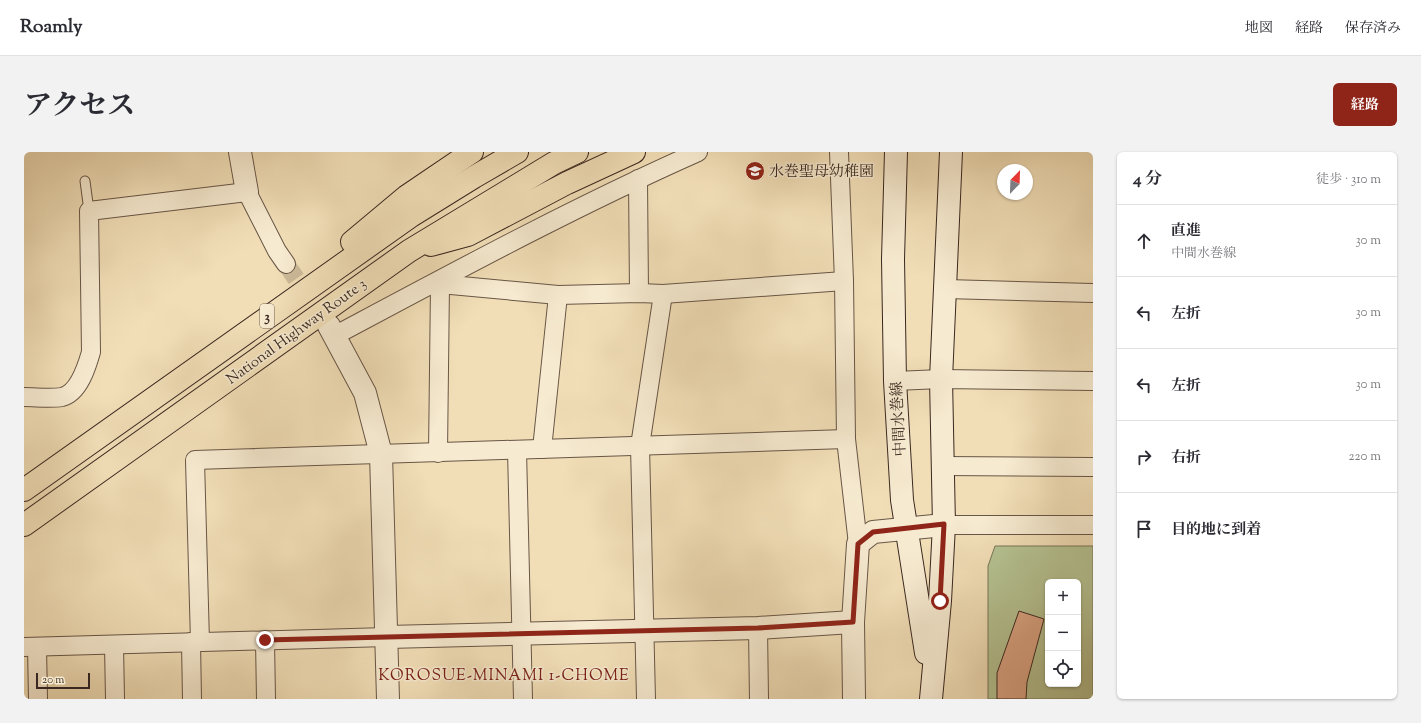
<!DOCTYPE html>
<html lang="ja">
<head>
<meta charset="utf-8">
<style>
	body { margin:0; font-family:"Sorts Mill Goudy","Noto Serif JP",serif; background:#f2f2f3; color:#2b2b33 }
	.controls { position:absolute; right:12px; bottom:12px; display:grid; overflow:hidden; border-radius:6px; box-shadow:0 1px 3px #0004 }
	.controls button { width:36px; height:36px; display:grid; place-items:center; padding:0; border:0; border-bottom:1px solid #e1e1e2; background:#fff; color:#2b2b33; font:20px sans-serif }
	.compass { position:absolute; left:973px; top:12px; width:36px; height:36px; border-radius:50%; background:#fff; box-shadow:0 1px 3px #0004; rotate:23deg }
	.scale { position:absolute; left:12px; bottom:10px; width:54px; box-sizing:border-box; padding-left:4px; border:2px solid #3a2820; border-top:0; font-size:11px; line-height:14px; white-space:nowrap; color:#3a2820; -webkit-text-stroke:3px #f6ead0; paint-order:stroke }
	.stop { position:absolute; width:12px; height:12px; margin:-9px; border:3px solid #8f2418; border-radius:50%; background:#fff }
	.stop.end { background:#8f2418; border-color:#fff; box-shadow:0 1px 4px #0008 }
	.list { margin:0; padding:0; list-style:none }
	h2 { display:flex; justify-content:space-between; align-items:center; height:52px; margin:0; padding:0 16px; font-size:17px }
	h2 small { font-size:13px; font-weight:400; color:#7c7c81 }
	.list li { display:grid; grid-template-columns:26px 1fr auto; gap:12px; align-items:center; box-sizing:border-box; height:72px; padding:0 16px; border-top:1px solid #e1e1e2 }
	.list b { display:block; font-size:15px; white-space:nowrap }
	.list p { margin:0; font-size:13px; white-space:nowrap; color:#7c7c81 }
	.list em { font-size:13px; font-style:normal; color:#7c7c81 }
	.icon { flex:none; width:22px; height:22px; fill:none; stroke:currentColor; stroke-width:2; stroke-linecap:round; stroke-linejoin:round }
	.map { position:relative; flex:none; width:1069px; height:547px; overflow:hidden; border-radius:6px }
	header { display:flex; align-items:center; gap:24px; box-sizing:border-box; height:56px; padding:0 20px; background:#fff; border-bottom:1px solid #e1e1e2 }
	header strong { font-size:19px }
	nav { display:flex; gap:22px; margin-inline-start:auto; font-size:14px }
	.intro { display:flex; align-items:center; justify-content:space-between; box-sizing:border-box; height:96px; padding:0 24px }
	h1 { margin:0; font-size:28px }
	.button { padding:10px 18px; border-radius:6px; background:#8f2418; color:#fff; font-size:14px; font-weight:700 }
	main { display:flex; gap:24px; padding:0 24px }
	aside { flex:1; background:#fff; border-radius:6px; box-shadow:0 1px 3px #0004 }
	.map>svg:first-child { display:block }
	.grass { fill:#b5c292; stroke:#787559; fill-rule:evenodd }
	.building { fill:#dba484; stroke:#3a2820 }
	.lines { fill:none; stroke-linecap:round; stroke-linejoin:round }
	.minor-tunnel { stroke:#ccba99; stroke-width:18; stroke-dasharray:18 9; stroke-linecap:butt }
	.service-casing { stroke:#685646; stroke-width:11 }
	.minor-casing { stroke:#685646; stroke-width:20 }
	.tertiary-casing { stroke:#685646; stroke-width:24 }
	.secondary-casing { stroke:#3a2820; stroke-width:24 }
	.trunk-casing { stroke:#3a2820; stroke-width:24 }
	.service { stroke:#f6ead0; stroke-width:9 }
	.minor { stroke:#f6ead0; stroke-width:18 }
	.tertiary { stroke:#f6ead0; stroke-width:22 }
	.secondary { stroke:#f6ead0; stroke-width:22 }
	.trunk { stroke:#f1deb7; stroke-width:22 }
	.route { stroke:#8f2418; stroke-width:5 }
	.labels { text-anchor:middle; stroke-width:3; stroke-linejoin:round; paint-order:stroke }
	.shield { fill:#f6ead0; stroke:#726255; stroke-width:1 }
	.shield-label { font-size:14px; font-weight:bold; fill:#3a2820 }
	.poi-label { font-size:15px; fill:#3a2820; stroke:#f6ead0; text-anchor:start }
	.street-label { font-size:15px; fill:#3a2820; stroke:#f6ead0 }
	.neighbourhood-label { font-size:16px; letter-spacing:1px; fill:#7a1f14; stroke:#f6ead0 }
</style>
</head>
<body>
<header>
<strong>Roamly</strong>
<nav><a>地図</a><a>経路</a><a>保存済み</a></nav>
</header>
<div class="intro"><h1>アクセス</h1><a class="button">経路</a></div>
<main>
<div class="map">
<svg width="1069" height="547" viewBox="0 0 1069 547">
	<rect width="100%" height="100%" fill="#f1deb7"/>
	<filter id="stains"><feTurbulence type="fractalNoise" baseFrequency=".005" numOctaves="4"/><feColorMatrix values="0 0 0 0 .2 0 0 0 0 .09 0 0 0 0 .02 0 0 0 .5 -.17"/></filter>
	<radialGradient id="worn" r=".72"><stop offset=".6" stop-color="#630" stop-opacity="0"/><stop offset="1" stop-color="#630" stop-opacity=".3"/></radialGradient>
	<path class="grass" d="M971,394H1069V547H964V414ZM1024,430H1054V532H1024Z"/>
	<polygon class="building" points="995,459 1020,467 1003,530 1002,547 973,547 973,521"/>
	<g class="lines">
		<polyline class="minor-tunnel" points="262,112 304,173"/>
		<defs>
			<polyline id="service" points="61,29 65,59"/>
			<g id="minor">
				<polyline points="815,0 820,129 822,287 834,392"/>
				<polyline points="614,27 615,141"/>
				<polyline points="922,137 1069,141"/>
				<path d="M310,184C430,120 550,55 674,0"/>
				<polyline points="871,229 917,227 1069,229"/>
				<path d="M0,245C12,245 26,247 38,245C55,241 63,214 67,200L65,59L223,40L253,99L262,112"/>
				<polyline points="518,297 534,143"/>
				<polyline points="493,298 499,547"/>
				<polyline points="414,301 416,132 534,143 615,141 639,142 820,129"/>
				<polyline points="919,314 1069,315"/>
				<polyline points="920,373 1069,373"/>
				<polyline points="734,476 735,547"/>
				<polyline points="241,488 242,547"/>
				<polyline points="167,490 168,547"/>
				<polyline points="176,490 171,308 822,287"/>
				<polyline points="90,493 91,547"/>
				<polyline points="0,495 363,485"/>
				<polyline points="13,495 14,547"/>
				<polyline points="622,547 616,294 639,142"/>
			</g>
			<g id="tertiary">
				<polyline points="216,0 223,40"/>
				<polyline points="305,174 341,241 357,302 364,547"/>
				<polyline points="363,485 734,476 829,470"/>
				<polyline points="830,547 829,470 834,392 849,380 920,373"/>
			</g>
			<g id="secondary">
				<polyline points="872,0 869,107 871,229 878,348 902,501"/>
				<polyline points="907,547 916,449 920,373 917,227 927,0"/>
			</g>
			<g id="trunk">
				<polyline points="328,90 383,44 448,0"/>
				<polyline points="407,93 444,83 543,31 610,0"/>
				<polyline points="0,338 387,64 450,25 493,0"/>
				<polyline points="0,373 385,99 530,11 553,0"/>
			</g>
		</defs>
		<use href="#service" class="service-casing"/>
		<use href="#minor" class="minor-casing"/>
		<use href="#tertiary" class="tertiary-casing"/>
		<use href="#secondary" class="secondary-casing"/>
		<use href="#trunk" class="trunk-casing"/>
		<use href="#service" class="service"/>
		<use href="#minor" class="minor"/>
		<use href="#tertiary" class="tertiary"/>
		<use href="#secondary" class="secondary"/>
		<use href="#trunk" class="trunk"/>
	</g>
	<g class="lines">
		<polyline class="route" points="241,488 734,476 829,470 834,392 849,380 920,372 916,449"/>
	</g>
	<defs>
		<symbol id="school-disc" viewBox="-11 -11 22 22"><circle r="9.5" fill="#8f2418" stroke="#f6ead0"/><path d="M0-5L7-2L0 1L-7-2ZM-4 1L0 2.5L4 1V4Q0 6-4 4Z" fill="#fff"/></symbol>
	</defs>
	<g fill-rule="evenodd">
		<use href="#school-disc" x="720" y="8" width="22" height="22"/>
	</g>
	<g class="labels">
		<rect class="shield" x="236" y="152" width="14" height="24" rx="3"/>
		<g class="shield-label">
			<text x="243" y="169">3</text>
		</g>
		<g class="poi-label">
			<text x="745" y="24">水巻聖母幼稚園</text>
		</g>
		<g class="street-label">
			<text transform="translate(272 179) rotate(-36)" y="5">National Highway Route 3</text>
			<text transform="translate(874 267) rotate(-93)" y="5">中間水巻線</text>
		</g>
		<g class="neighbourhood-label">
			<text x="480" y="528">KOROSUE-MINAMI 1-CHOME</text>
		</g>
	</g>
	<rect width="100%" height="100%" filter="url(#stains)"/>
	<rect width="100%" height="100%" fill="url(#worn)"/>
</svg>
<div class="controls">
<button>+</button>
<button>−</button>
<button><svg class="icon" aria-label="locate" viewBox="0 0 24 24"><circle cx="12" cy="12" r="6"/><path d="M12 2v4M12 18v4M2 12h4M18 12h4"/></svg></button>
</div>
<svg class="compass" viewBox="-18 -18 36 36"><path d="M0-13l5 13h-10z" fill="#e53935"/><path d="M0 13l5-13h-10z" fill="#7c7c81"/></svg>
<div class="scale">20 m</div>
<div class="stop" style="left:916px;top:449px"></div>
<div class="stop end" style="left:241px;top:488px"></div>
</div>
<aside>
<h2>4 分<small>徒歩 · 310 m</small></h2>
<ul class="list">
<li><svg class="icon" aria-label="ahead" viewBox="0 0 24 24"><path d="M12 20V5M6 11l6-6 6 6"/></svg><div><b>直進</b><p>中間水巻線</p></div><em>30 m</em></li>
<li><svg class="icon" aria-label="left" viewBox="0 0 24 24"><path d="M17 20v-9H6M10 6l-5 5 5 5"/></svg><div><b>左折</b></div><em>30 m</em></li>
<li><svg class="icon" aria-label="left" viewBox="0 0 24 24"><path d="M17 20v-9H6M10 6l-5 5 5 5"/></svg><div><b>左折</b></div><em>30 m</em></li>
<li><svg class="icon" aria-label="right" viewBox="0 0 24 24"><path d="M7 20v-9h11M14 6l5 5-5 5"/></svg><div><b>右折</b></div><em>220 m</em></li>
<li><svg class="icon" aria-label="arrive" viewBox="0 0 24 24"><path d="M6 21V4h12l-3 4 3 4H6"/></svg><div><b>目的地に到着</b></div></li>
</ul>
</aside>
</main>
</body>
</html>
